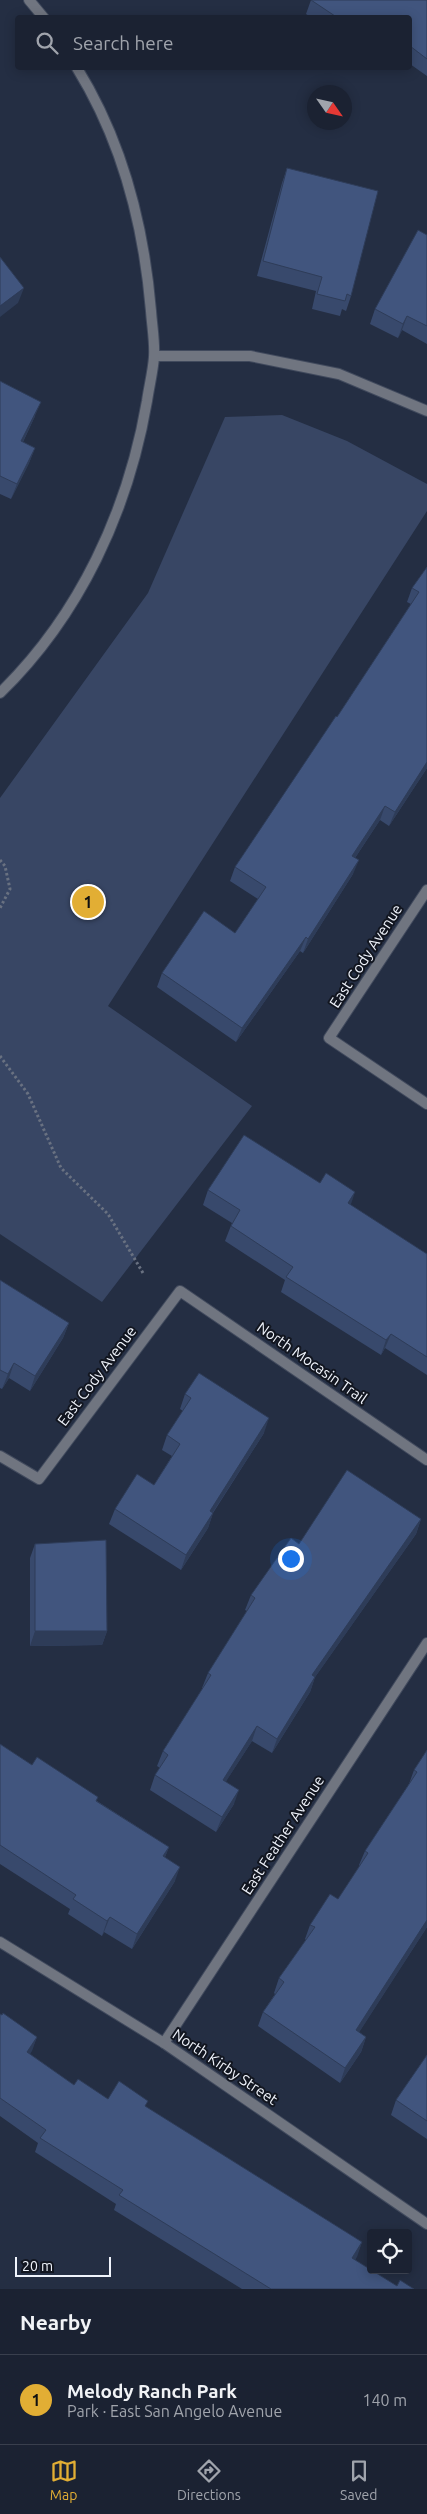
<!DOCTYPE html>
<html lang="en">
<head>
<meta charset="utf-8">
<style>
	body { margin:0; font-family:Ubuntu,sans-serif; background:#242a3a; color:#f1f3f6 }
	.controls { position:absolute; right:15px; bottom:15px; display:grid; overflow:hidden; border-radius:5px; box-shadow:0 2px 12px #0003 }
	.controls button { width:45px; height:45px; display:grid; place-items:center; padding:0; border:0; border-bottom:1px solid #393f4d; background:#1b2232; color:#f1f3f6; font:25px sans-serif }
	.compass { position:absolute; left:307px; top:85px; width:45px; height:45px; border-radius:50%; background:#1b2232; box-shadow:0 2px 12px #0003; rotate:124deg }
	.scale { position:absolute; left:15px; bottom:12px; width:96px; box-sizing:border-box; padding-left:5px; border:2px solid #f0f4fc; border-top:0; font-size:14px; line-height:18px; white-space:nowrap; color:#f0f4fc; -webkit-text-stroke:4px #121620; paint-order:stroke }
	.you { position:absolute; left:290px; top:1558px; width:18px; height:18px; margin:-12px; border:4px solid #fff; border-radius:50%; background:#1a73e8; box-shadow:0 0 0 8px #1a73e833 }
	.badge { display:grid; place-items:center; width:32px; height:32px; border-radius:50%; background:#e2ae34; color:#111; font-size:16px; font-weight:700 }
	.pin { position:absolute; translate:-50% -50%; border:2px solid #fff; box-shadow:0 1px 5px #0006 }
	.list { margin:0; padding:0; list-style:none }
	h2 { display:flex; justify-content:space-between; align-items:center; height:65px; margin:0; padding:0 20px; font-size:21px }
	h2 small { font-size:16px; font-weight:400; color:#a0a4ac }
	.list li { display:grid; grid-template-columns:32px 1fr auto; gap:15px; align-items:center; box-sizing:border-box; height:90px; padding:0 20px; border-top:1px solid #393f4d }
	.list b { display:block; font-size:19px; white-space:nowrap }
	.list p { margin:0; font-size:16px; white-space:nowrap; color:#a0a4ac }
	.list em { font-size:16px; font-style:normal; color:#a0a4ac }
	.icon { flex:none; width:28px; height:28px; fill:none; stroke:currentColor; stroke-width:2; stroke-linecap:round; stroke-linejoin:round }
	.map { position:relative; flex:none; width:427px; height:2289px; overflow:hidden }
	.search { position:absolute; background:#1b2232; box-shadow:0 2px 12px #0003; left:15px; right:15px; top:15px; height:55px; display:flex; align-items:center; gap:12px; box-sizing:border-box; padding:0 18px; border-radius:5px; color:#a0a4ac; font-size:19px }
	.sheet { height:155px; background:#1b2232 }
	nav { display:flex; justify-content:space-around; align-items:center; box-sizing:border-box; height:70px; border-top:1px solid #393f4d; background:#1b2232; font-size:14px; color:#a0a4ac }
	nav a { display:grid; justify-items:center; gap:2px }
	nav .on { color:#e2ae34 }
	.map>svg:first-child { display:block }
	.green { fill:#384664 }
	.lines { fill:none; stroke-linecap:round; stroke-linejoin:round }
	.minor-casing { stroke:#414a5d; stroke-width:12 }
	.path { stroke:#697181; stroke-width:3; stroke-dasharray:2.5 2.5; stroke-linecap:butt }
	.minor { stroke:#707580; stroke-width:10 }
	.wall { fill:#38496c }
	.shaded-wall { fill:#2e3c58 }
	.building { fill:#41557e; stroke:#2e3c58 }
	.labels { text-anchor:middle; stroke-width:4; stroke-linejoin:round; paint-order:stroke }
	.street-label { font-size:15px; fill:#f0f4fc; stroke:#121620 }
</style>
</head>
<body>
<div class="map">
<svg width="427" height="2289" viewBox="0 0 427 2289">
	<rect width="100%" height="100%" fill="#242e43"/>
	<polygon class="green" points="282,415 347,441 427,484 427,511 108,1006 252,1106 102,1302 0,1234 0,798 148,593 225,417"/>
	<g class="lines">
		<defs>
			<g id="minor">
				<polyline points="29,0 44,18"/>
				<polyline points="155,356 250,356 339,374 427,411"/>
				<path d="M0,693C80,615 128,511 147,401C149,387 153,371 154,357C155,342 152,326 151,311C144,227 122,141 77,68"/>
				<polyline points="427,890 329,1038 427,1104"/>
				<polyline points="0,1456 39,1479 180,1291 427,1460"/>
				<polyline points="0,1942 164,2043 427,2224"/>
				<polyline points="164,2043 427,1643"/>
			</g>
		</defs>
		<use href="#minor" class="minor-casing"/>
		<g class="path">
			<polyline points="0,860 5,866 10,889 0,908"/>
			<polyline points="0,1056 28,1094 61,1168 108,1214 143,1273"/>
		</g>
		<use href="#minor" class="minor"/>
	</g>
	<g class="wall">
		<polygon points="311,0 427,0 427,76 410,64 410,18 312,18 306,14"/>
		<polygon points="287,168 351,296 346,311 342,309 340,316 312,309 316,291 257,276 282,183"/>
		<polygon points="427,235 427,344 402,330 398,338 370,324 375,309"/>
		<polygon points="0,381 35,416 23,442 35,448 29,463 11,499 0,494"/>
		<polygon points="427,567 427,768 389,826 380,820 355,858 353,874 303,953 300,951 236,1042 157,987 162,973 235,933 258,899 230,881 235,867 337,717 411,604 407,602 412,588"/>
		<polygon points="208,1190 350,1205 427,1254 427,1375 385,1348 381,1355 281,1292 285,1280 225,1241 232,1223 203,1205"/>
		<polygon points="0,1280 69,1323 63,1338 30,1391 9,1378 2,1389 0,1388"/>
		<polygon points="185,1394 264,1433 213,1513 208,1528 181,1570 109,1524 115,1509 154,1485 172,1456 162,1450 167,1435 183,1411 180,1409"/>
		<polygon points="421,1519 416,1534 315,1677 310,1692 272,1753 252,1741 226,1781 234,1804 216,1832 150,1790 155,1775 160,1768 157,1766 163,1751 203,1688 202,1688 208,1673 247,1611 245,1610 251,1595 299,1544"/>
		<polygon points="35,1544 107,1631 102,1645 30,1646 30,1558"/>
		<polygon points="0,1744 32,1765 97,1801 169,1847 165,1857 175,1881 132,1949 104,1932 102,1936 68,1914 70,1909 0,1864"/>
		<polygon points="427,1750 427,1927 359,2032 366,2037 361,2052 340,2083 258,2026 263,2012 275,1994 274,1993 279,1978 306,1940 305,1939 310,1925 338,1899 360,1866 359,1865 365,1851 409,1784 414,1770"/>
		<polygon points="0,2014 37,2037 30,2054 74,2085 108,2099 146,2107 362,2242 355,2260 397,2286 414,2289 242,2289 114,2210 116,2204 35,2152 38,2143 0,2116"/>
		<polygon points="427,2055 427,2139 391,2115 396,2100"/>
	</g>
	<g class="shaded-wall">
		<polygon points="24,288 18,303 0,317 0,306"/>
		<polygon points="407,316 402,330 398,338 403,324"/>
		<polygon points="41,402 35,416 16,456 21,441"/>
		<polygon points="35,448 29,463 11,499 17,484"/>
		<polygon points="427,762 427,768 389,826 395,812"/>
		<polygon points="385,806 380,820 347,870 352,856"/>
		<polygon points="359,860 353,874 303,953 308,939"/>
		<polygon points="306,937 300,951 236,1042 242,1028"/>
		<polygon points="355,1192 350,1207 348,1203"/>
		<polygon points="69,1323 63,1338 30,1391 35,1376"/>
		<polygon points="391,1334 385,1348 381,1355 386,1340"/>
		<polygon points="14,1363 9,1378 2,1389 8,1374"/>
		<polygon points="269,1418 264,1433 204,1526 210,1511"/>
		<polygon points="213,1513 208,1528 181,1570 186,1555"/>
		<polygon points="421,1519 416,1534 306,1690 312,1675"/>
		<polygon points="35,1631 107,1631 102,1645 30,1646"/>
		<polygon points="315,1677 310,1692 272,1753 277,1739"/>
		<polygon points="257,1726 252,1741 218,1794 223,1780"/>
		<polygon points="239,1790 234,1804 216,1832 222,1817"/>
		<polygon points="169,1847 163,1862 163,1856"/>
		<polygon points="180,1867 175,1881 132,1949 137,1934"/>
		<polygon points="110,1917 104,1932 102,1936 107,1921"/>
		<polygon points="427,1920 427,1927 351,2045 356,2030"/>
		<polygon points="37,2037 32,2051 22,2066 27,2052"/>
		<polygon points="366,2037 361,2052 340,2083 345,2068"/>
		<polygon points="362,2242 357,2257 347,2273 352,2258"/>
	</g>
	<g class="building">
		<polygon points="311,0 427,0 427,59 410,46 410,18 338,18"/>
		<polygon points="287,168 378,191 351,296 347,294 345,301 317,294 322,277 263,261"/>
		<polygon points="418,230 427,235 427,326 407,316 403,324 375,309"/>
		<polygon points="0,257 24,288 0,306"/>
		<polygon points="0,381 41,402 21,441 35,448 17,484 0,476"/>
		<polygon points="427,567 427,762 395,812 385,806 352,856 359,860 308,939 306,937 242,1028 162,973 204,911 235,933 266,887 235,867 336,716 337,717 419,592 412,588"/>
		<polygon points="244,1135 320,1183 326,1173 355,1192 348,1203 427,1254 427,1357 391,1334 386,1340 286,1277 293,1267 231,1226 240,1210 208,1190"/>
		<polygon points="0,1280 69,1323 35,1376 14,1363 8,1374 0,1370"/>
		<polygon points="199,1373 269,1418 210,1511 213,1513 186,1555 115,1509 137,1474 154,1485 180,1444 167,1435 191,1398 185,1394"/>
		<polygon points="347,1470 421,1519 312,1675 315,1677 277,1739 257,1726 223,1780 239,1790 222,1817 155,1775 168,1755 163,1751 211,1675 208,1673 255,1598 251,1595 291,1538 299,1544"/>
		<polygon points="106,1540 107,1631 35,1631 35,1544"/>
		<polygon points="0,1744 32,1765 37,1757 98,1797 96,1801 169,1847 163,1856 180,1867 137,1934 110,1917 107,1921 73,1899 76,1895 0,1845"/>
		<polygon points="427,1750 427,1920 356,2030 366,2037 345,2068 263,2012 284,1982 279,1978 315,1927 310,1925 330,1894 338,1899 368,1853 365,1851 417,1772 414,1770"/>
		<polygon points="3,2013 37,2037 27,2052 74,2085 78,2079 108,2099 119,2081 148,2101 145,2106 362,2242 352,2258 397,2286 400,2280 414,2289 271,2289 119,2195 123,2190 40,2138 46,2130 0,2098 0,2014 2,2015"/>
		<polygon points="427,2055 427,2121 396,2100"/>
	</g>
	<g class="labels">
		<g class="street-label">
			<text transform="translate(366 956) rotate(-57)" y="5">East Cody Avenue</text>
			<text transform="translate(312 1363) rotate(35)" y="5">North Mocasin Trail</text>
			<text transform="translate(97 1376) rotate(-53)" y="5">East Cody Avenue</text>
			<text transform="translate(283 1835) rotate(-57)" y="5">East Feather Avenue</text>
			<text transform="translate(225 2067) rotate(34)" y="5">North Kirby Street</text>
		</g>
	</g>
</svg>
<div class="controls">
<button><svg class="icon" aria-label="locate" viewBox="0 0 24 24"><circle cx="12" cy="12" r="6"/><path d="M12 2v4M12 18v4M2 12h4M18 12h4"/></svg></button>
</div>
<svg class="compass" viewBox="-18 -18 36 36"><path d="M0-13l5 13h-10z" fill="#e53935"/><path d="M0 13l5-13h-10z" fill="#a0a4ac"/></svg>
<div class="scale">20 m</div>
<div class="you"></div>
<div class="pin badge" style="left:88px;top:902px">1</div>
<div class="search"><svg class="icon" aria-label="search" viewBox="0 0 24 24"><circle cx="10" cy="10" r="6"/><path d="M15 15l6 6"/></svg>Search here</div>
</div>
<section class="sheet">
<h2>Nearby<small></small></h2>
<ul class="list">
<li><span class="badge">1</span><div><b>Melody Ranch Park</b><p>Park · East San Angelo Avenue</p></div><em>140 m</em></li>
</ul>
</section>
<nav>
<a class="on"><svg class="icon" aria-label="map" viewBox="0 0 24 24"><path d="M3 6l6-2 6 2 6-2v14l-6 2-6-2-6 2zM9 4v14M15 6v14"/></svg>Map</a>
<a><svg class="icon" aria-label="directions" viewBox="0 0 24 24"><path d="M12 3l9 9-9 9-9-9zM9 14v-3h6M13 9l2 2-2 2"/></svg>Directions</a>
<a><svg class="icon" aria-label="saved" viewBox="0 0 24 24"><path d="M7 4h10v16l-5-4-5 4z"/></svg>Saved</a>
</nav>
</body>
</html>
